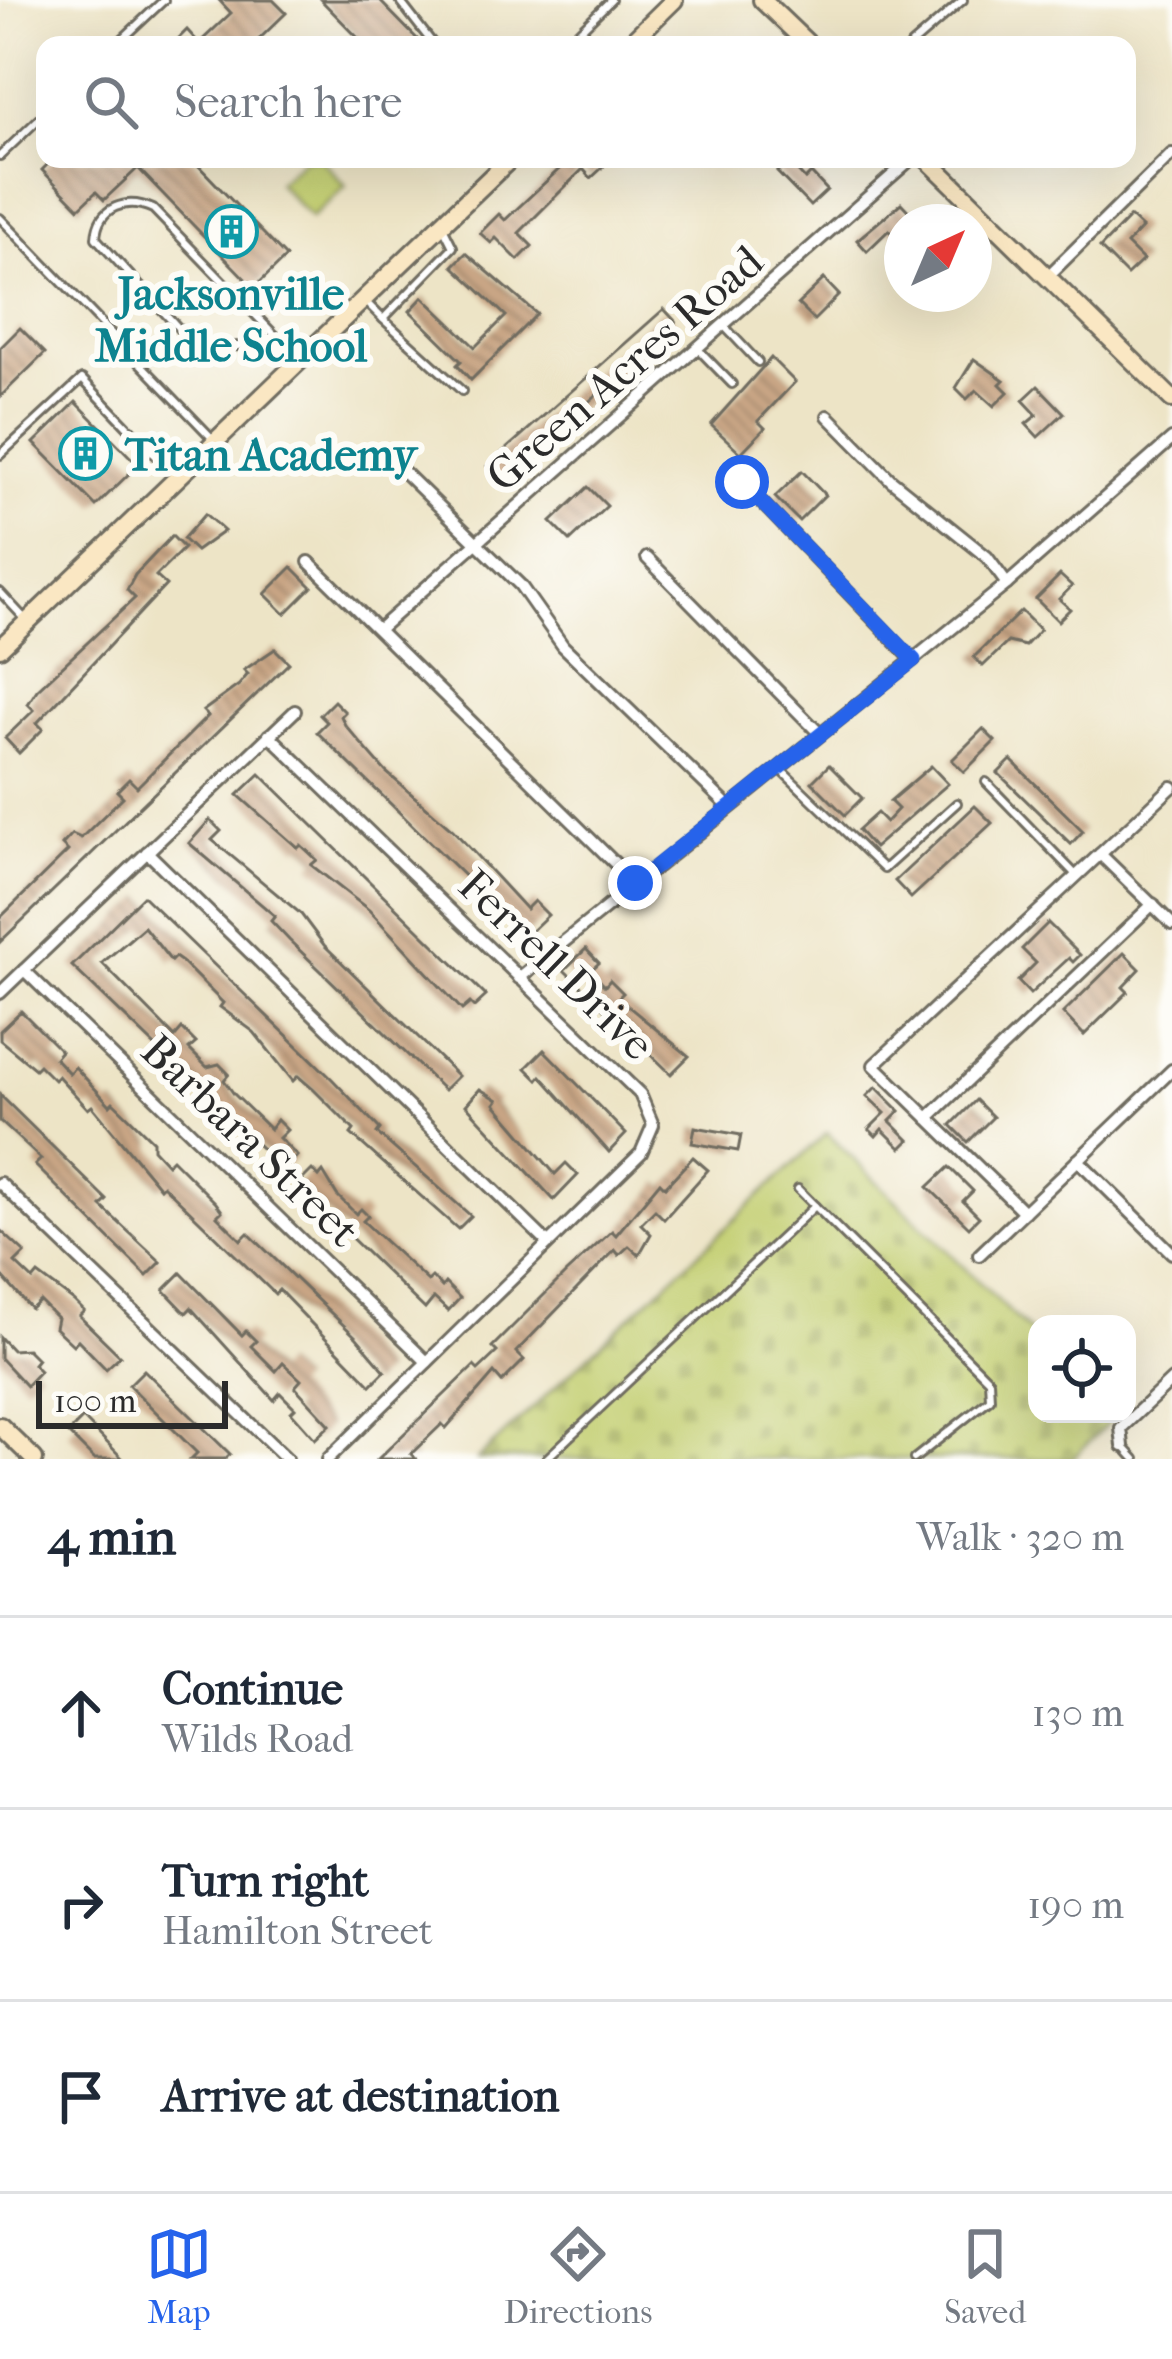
<!DOCTYPE html>
<html lang="en">
<head>
<meta charset="utf-8">
<style>
	body { margin:0; font-family:"IM FELL French Canon",serif; background:#f6f6f7; color:#1f2937 }
	.controls { position:absolute; right:36px; bottom:36px; display:grid; overflow:hidden; border-radius:24px; box-shadow:0 12px 48px #0002 }
	.controls button { width:108px; height:108px; display:grid; place-items:center; padding:0; border:0; border-bottom:3px solid #e0e1e3; background:#fff; color:#1f2937; font:60px sans-serif }
	.compass { position:absolute; left:884px; top:204px; width:108px; height:108px; border-radius:50%; background:#fff; box-shadow:0 12px 48px #0002; rotate:44deg }
	.scale { position:absolute; left:36px; bottom:30px; width:192px; box-sizing:border-box; padding-left:12px; border:6px solid #2b2b2b; border-top:0; font-size:33px; line-height:42px; white-space:nowrap; color:#2b2b2b; -webkit-text-stroke:9px #fdfcf7; paint-order:stroke }
	.stop { position:absolute; width:36px; height:36px; margin:-27px; border:9px solid #2563eb; border-radius:50%; background:#fff }
	.stop.end { background:#2563eb; border-color:#fff; box-shadow:0 3px 12px #0008 }
	.list { margin:0; padding:0; list-style:none }
	h2 { display:flex; justify-content:space-between; align-items:center; height:156px; margin:0; padding:0 48px; font-size:51px }
	h2 small { font-size:39px; font-weight:400; color:#747a83 }
	.list li { display:grid; grid-template-columns:78px 1fr auto; gap:36px; align-items:center; box-sizing:border-box; height:192px; padding:0 48px; border-top:3px solid #e0e1e3 }
	.list b { display:block; font-size:45px; white-space:nowrap }
	.list p { margin:0; font-size:39px; white-space:nowrap; color:#747a83 }
	.list em { font-size:39px; font-style:normal; color:#747a83 }
	.icon { flex:none; width:66px; height:66px; fill:none; stroke:currentColor; stroke-width:2; stroke-linecap:round; stroke-linejoin:round }
	.map { position:relative; flex:none; width:1172px; height:1459px; overflow:hidden }
	.search { position:absolute; background:#fff; box-shadow:0 12px 48px #0002; left:36px; right:36px; top:36px; height:132px; display:flex; align-items:center; gap:30px; box-sizing:border-box; padding:0 42px; border-radius:24px; color:#747a83; font-size:45px }
	.sheet { height:732px; background:#fff }
	nav { display:flex; justify-content:space-around; align-items:center; box-sizing:border-box; height:168px; border-top:3px solid #e0e1e3; background:#fff; font-size:33px; color:#747a83 }
	nav a { display:grid; justify-items:center; gap:6px }
	nav .on { color:#2563eb }
	.map>svg:first-child { display:block }
	.cemetery { fill:url(#cemetery-stones); stroke:#767c4d; stroke-width:3 }
	.pitch { fill:#c2ce6f; stroke:#767c4d; stroke-width:3 }
	.building { fill:url(#building-back-hatch) }
	.lines { fill:none; stroke-linecap:round; stroke-linejoin:round }
	.lane-casing { stroke:#6f6c61; stroke-width:12 }
	.street-casing { stroke:#6f6c61; stroke-width:16 }
	.secondary-casing { stroke:#6f6c61; stroke-width:22 }
	.lane { stroke:#fff; stroke-width:6 }
	.street { stroke:#fff; stroke-width:10 }
	.secondary { stroke:#fae7c3; stroke-width:16 }
	.route { stroke:#2563eb; stroke-width:15 }
	.labels { text-anchor:middle; stroke-width:12; stroke-linejoin:round; paint-order:stroke }
	.culture-label { font-size:45px; font-weight:bold; fill:#0d838f; stroke:#fdfcf7 }
	.street-label { font-size:45px; fill:#2b2b2b; stroke:#fdfcf7 }
</style>
</head>
<body>
<div class="map">
<svg width="1172" height="1459" viewBox="0 0 1172 1459">
	<defs>
		<pattern id="cemetery-stones" width="16" height="16" patternUnits="userSpaceOnUse" patternTransform="scale(3)"><rect width="16" height="16" fill="#c2ce6f"/><path d="M2 7V4a2 2 0 0 1 4 0v3zM10 15v-3a2 2 0 0 1 4 0v3z" fill="#a7b160"/></pattern>
		<pattern id="building-back-hatch" width="6" height="6" patternUnits="userSpaceOnUse" patternTransform="scale(3)"><rect width="6" height="6" fill="#c9a685"/><path d="M-1 5l2 2M0 0l6 6M5-1l2 2" fill="none" stroke="#a3876d"/></pattern>
	</defs>
	<rect width="100%" height="100%" fill="#fdfcf7"/>
	<filter id="ink" filterUnits="userSpaceOnUse"><feTurbulence type="fractalNoise" baseFrequency=".00833" numOctaves="2"/><feDisplacementMap in="SourceGraphic" scale="24" xChannelSelector="R" yChannelSelector="G"/><feConvolveMatrix kernelMatrix="1 2 1 2 8 2 1 2 1" color-interpolation-filters="sRGB"/></filter>
	<filter id="wash" filterUnits="userSpaceOnUse"><feTurbulence type="fractalNoise" baseFrequency=".004" numOctaves="4" result="noise"/><feDisplacementMap in="SourceGraphic" scale="48" xChannelSelector="R" yChannelSelector="G"/><feGaussianBlur stdDeviation="2.7" result="paint"/><feColorMatrix in="noise" values="0 0 0 0 0 0 0 0 0 0 0 0 0 0 0 0 0 1.4 0 .05"/><feComposite in="paint" operator="in"/></filter>
	<g filter="url(#wash)">
		<rect width="100%" height="100%" fill="#ede4c6"/>
		<polygon class="cemetery" points="827,1133 1037,1339 1037,1414 1115,1416 1072,1459 478,1459"/>
		<polygon class="pitch" points="304,159 321,159 346,186 311,218 278,183"/>
		<g id="blocks">
			<g class="building">
				<polygon points="219,0 273,0 286,13 253,45 172,45 187,30 199,43 231,13"/>
				<polygon points="321,0 379,0 423,45 365,45"/>
				<polygon points="53,159 192,159 286,257 254,288 138,168 104,200 96,192 79,208 42,170"/>
				<polygon points="570,159 595,159 603,167 591,178 583,169 519,233 532,246 518,260 496,238 491,243 480,233 499,214 505,220"/>
				<polygon points="788,161 805,179 811,173 827,190 810,206 777,172"/>
				<polygon points="901,203 919,222 902,222 902,244 889,230 867,251 857,240"/>
				<polygon points="1130,217 1142,228 1127,244 1143,260 1127,275 1100,248"/>
				<polygon points="466,253 537,314 471,380 457,365 461,361 410,311 423,297 475,347 506,316 453,266"/>
				<polygon points="824,279 839,295 814,320 798,304"/>
				<polygon points="664,309 676,322 630,365 501,480 487,466"/>
				<polygon points="20,328 45,353 0,397 0,348"/>
				<polygon points="771,358 795,382 758,421 765,428 741,453 711,425"/>
				<polygon points="974,359 1004,380 1000,384 1008,392 994,406 976,390 967,399 956,388"/>
				<polygon points="1038,386 1064,413 1038,437 1026,424 1037,415 1023,400"/>
				<polygon points="76,402 138,465 96,506 34,443"/>
				<polygon points="802,471 825,495 799,521 775,497"/>
				<polygon points="588,487 607,506 570,541 551,522"/>
				<polygon points="205,514 224,531 196,551 183,539"/>
				<polygon points="172,536 184,548 156,576 166,585 37,723 43,729 19,753 5,738 34,710 28,704 37,690 135,598 127,590 135,575"/>
				<polygon points="292,567 312,587 285,614 265,594"/>
				<polygon points="1060,575 1072,586 1059,599 1070,609 1058,621 1036,599"/>
				<polygon points="1021,611 1040,630 1025,646 1008,642 983,666 974,657"/>
				<polygon points="275,649 289,663 0,942 0,918 68,851 62,845 72,834 81,838 123,797 117,791 129,779 137,787 208,716 203,711 239,685 248,674 244,670"/>
				<polygon points="334,701 345,712 341,716 345,725 386,772 453,830 526,909 534,901 548,915 526,936 317,732 327,722 320,715"/>
				<polygon points="983,729 995,741 964,772 952,760"/>
				<polygon points="1011,760 1083,831 1071,844 998,773"/>
				<polygon points="829,765 862,798 845,815 812,782"/>
				<polygon points="931,766 948,784 874,848 858,830 877,813 886,822 898,809 890,801"/>
				<polygon points="260,774 486,996 474,1007 470,1003 462,1010 369,910 311,865 317,860 301,845 298,848 238,795"/>
				<polygon points="975,806 992,823 911,898 895,881"/>
				<polygon points="210,820 221,831 212,840 301,914 324,945 458,1076 444,1090 289,940 271,921 275,916 189,843"/>
				<polygon points="143,896 332,1079 380,1129 377,1133 471,1216 458,1229 351,1134 354,1130 313,1089 298,1076 293,1081 254,1032 220,1007 223,1003 182,962 175,957 171,961 144,927 102,963 175,1037 182,1029 196,1043 189,1049 207,1067 219,1064 229,1074 224,1080 234,1094 270,1129 277,1120 287,1130 279,1138 297,1156 284,1170 72,966"/>
				<polygon points="1048,923 1080,955 1073,962 1069,958 1030,994 1018,981 1036,963 1022,949"/>
				<polygon points="586,949 599,963 590,971 605,986 610,980 623,993 618,998 689,1056 671,1074 564,970"/>
				<polygon points="1124,953 1140,969 1123,987 1128,992 1084,1035 1063,1013"/>
				<polygon points="21,1011 61,1051 55,1058 69,1073 75,1067 110,1105 113,1102 153,1141 153,1149 167,1164 172,1159 216,1203 222,1211 217,1216 241,1240 248,1233 357,1338 385,1371 371,1385 279,1290 275,1294 163,1185 160,1188 92,1106 88,1109 58,1076 54,1080 39,1065 35,1069 0,1040 0,1031"/>
				<polygon points="544,1050 626,1134 609,1152 541,1076 538,1080 526,1068"/>
				<polygon points="876,1087 900,1111 890,1121 909,1140 901,1148 882,1129 876,1136 869,1129 885,1113 867,1096"/>
				<polygon points="480,1089 498,1100 495,1104 555,1174 566,1163 578,1175 554,1200 466,1105"/>
				<polygon points="0,1095 107,1200 101,1206 161,1262 147,1276 35,1165 41,1159 0,1121"/>
				<polygon points="976,1100 993,1117 968,1142 951,1125"/>
				<polygon points="695,1127 741,1135 738,1151 692,1143"/>
				<polygon points="693,1157 708,1170 664,1219 655,1210 641,1224 651,1234 639,1255 629,1246 619,1255 615,1250 516,1352 524,1360 502,1382 494,1373 446,1428 442,1424 411,1454 416,1459 378,1459 474,1366 478,1370 497,1352 492,1347 566,1273 612,1231 616,1235 660,1182 665,1187"/>
				<polygon points="949,1167 973,1191 963,1201 979,1217 969,1227 928,1187"/>
				<polygon points="312,1170 319,1177 323,1172 337,1195 356,1214 361,1209 368,1216 363,1221 428,1281 432,1277 442,1287 445,1283 460,1298 448,1311 434,1298 425,1309 306,1194 298,1184"/>
				<polygon points="0,1230 25,1253 15,1263 33,1280 38,1274 74,1301 84,1311 79,1316 120,1356 106,1369 78,1340 73,1345 55,1328 57,1318 40,1301 31,1309 0,1274"/>
				<polygon points="181,1273 242,1335 246,1331 256,1341 251,1346 276,1371 283,1363 301,1380 295,1387 330,1425 315,1439 291,1412 295,1408 280,1393 274,1400 191,1308 186,1313 164,1290"/>
				<polygon points="0,1337 12,1350 27,1349 37,1359 33,1364 40,1371 26,1386 0,1358"/>
				<polygon points="144,1370 230,1454 225,1459 191,1459 197,1453 129,1385"/>
				<polygon points="83,1418 123,1459 94,1459 68,1433"/>
			</g>
		</g>
	</g>
	<g filter="url(#ink)">
		<use href="#blocks" fill-opacity="0" stroke="#6f6c61" stroke-width="3"/>
		<g class="lines">
			<defs>
				<g id="lane">
					<polyline points="399,0 434,45"/>
					<polyline points="116,45 164,0"/>
					<polyline points="565,45 611,0"/>
					<polyline points="911,45 963,0"/>
					<polyline points="0,156 45,113"/>
					<polyline points="0,218 214,440"/>
					<polyline points="366,302 383,319 453,247 442,225"/>
					<polyline points="383,319 462,391"/>
					<polyline points="725,327 758,362"/>
					<path d="M279,340L210,350L193,344L96,238C98,206 127,197 153,209L297,358"/>
					<polyline points="699,350 732,384"/>
					<polyline points="0,455 82,379 177,478"/>
					<polyline points="0,592 26,620"/>
					<polyline points="780,769 884,869 957,803"/>
					<polyline points="986,782 1077,876"/>
					<polyline points="798,1189 989,1380 990,1399 914,1459"/>
					<polyline points="1123,1446 1135,1459"/>
					<polyline points="546,1459 815,1206"/>
				</g>
				<g id="street">
					<polyline points="1047,277 1172,154"/>
					<polyline points="828,416 891,480 987,557 1007,584"/>
					<polyline points="404,472 520,585 563,646 728,806"/>
					<polyline points="742,482 913,660"/>
					<polyline points="647,558 819,733"/>
					<polyline points="309,562 635,883"/>
					<polyline points="380,628 911,159"/>
					<polyline points="269,735 640,1094 653,1125 641,1153 328,1459"/>
					<polyline points="147,852 548,1243"/>
					<polyline points="1100,854 1172,924"/>
					<polyline points="24,970 427,1362"/>
					<polyline points="519,978 1007,584 1172,439"/>
					<polyline points="0,993 295,711"/>
					<polyline points="928,1118 1153,904"/>
					<polyline points="1078,1160 1172,1253"/>
					<polyline points="0,1183 287,1459"/>
					<polyline points="1024,1212 874,1065 1172,787"/>
					<polyline points="979,1255 1172,1070"/>
					<polyline points="1123,1446 1121,1428 1172,1380"/>
				</g>
				<g id="secondary">
					<polyline points="762,0 809,45"/>
					<polyline points="628,45 674,0"/>
					<polyline points="927,159 1172,399"/>
					<polyline points="0,648 510,159"/>
					<polyline points="0,1426 34,1459"/>
				</g>
			</defs>
			<use href="#lane" class="lane-casing"/>
			<use href="#street" class="street-casing"/>
			<use href="#secondary" class="secondary-casing"/>
			<use href="#lane" class="lane"/>
			<use href="#street" class="street"/>
			<use href="#secondary" class="secondary"/>
		</g>
	</g>
	<g class="lines" filter="url(#ink)">
		<polyline class="route" points="635,883 914,660 742,482"/>
	</g>
	<defs>
		<symbol id="building-ring" viewBox="-11 -11 22 22"><circle r="9.5" fill="#fdfcf7" stroke="#0f9aa8" stroke-width="1.5"/><path d="M-4-6H4V6H1V3H-1V6H-4ZM-2.5-4.3h1.7v1.8h-1.7ZM.8-4.3h1.7v1.8H.8ZM-2.5-1h1.7V.8h-1.7ZM.8-1h1.7V.8H.8Z" fill="#0f9aa8"/></symbol>
	</defs>
	<g fill-rule="evenodd">
		<use href="#building-ring" x="202" y="202" width="59" height="59"/>
		<use href="#building-ring" x="56" y="424" width="59" height="59"/>
	</g>
	<g class="labels">
		<g class="culture-label">
			<text x="231" y="309">Jacksonville<tspan x="231" dy="52">Middle School</tspan></text>
			<text x="125" y="470" text-anchor="start">Titan Academy</text>
		</g>
		<g class="street-label">
			<text transform="translate(624 368) rotate(-41)" y="16">Green Acres Road</text>
			<text transform="translate(557 964) rotate(44)" y="16">Ferrell Drive</text>
			<text transform="translate(251 1140) rotate(44)" y="16">Barbara Street</text>
		</g>
	</g>
</svg>
<div class="controls">
<button><svg class="icon" aria-label="locate" viewBox="0 0 24 24"><circle cx="12" cy="12" r="6"/><path d="M12 2v4M12 18v4M2 12h4M18 12h4"/></svg></button>
</div>
<svg class="compass" viewBox="-18 -18 36 36"><path d="M0-13l5 13h-10z" fill="#e53935"/><path d="M0 13l5-13h-10z" fill="#747a83"/></svg>
<div class="scale">100 m</div>
<div class="stop" style="left:742px;top:482px"></div>
<div class="stop end" style="left:635px;top:883px"></div>
<div class="search"><svg class="icon" aria-label="search" viewBox="0 0 24 24"><circle cx="10" cy="10" r="6"/><path d="M15 15l6 6"/></svg>Search here</div>
</div>
<section class="sheet">
<h2>4 min<small>Walk · 320 m</small></h2>
<ul class="list">
<li><svg class="icon" aria-label="ahead" viewBox="0 0 24 24"><path d="M12 20V5M6 11l6-6 6 6"/></svg><div><b>Continue</b><p>Wilds Road</p></div><em>130 m</em></li>
<li><svg class="icon" aria-label="right" viewBox="0 0 24 24"><path d="M7 20v-9h11M14 6l5 5-5 5"/></svg><div><b>Turn right</b><p>Hamilton Street</p></div><em>190 m</em></li>
<li><svg class="icon" aria-label="arrive" viewBox="0 0 24 24"><path d="M6 21V4h12l-3 4 3 4H6"/></svg><div><b>Arrive at destination</b></div></li>
</ul>
</section>
<nav>
<a class="on"><svg class="icon" aria-label="map" viewBox="0 0 24 24"><path d="M3 6l6-2 6 2 6-2v14l-6 2-6-2-6 2zM9 4v14M15 6v14"/></svg>Map</a>
<a><svg class="icon" aria-label="directions" viewBox="0 0 24 24"><path d="M12 3l9 9-9 9-9-9zM9 14v-3h6M13 9l2 2-2 2"/></svg>Directions</a>
<a><svg class="icon" aria-label="saved" viewBox="0 0 24 24"><path d="M7 4h10v16l-5-4-5 4z"/></svg>Saved</a>
</nav>
</body>
</html>
